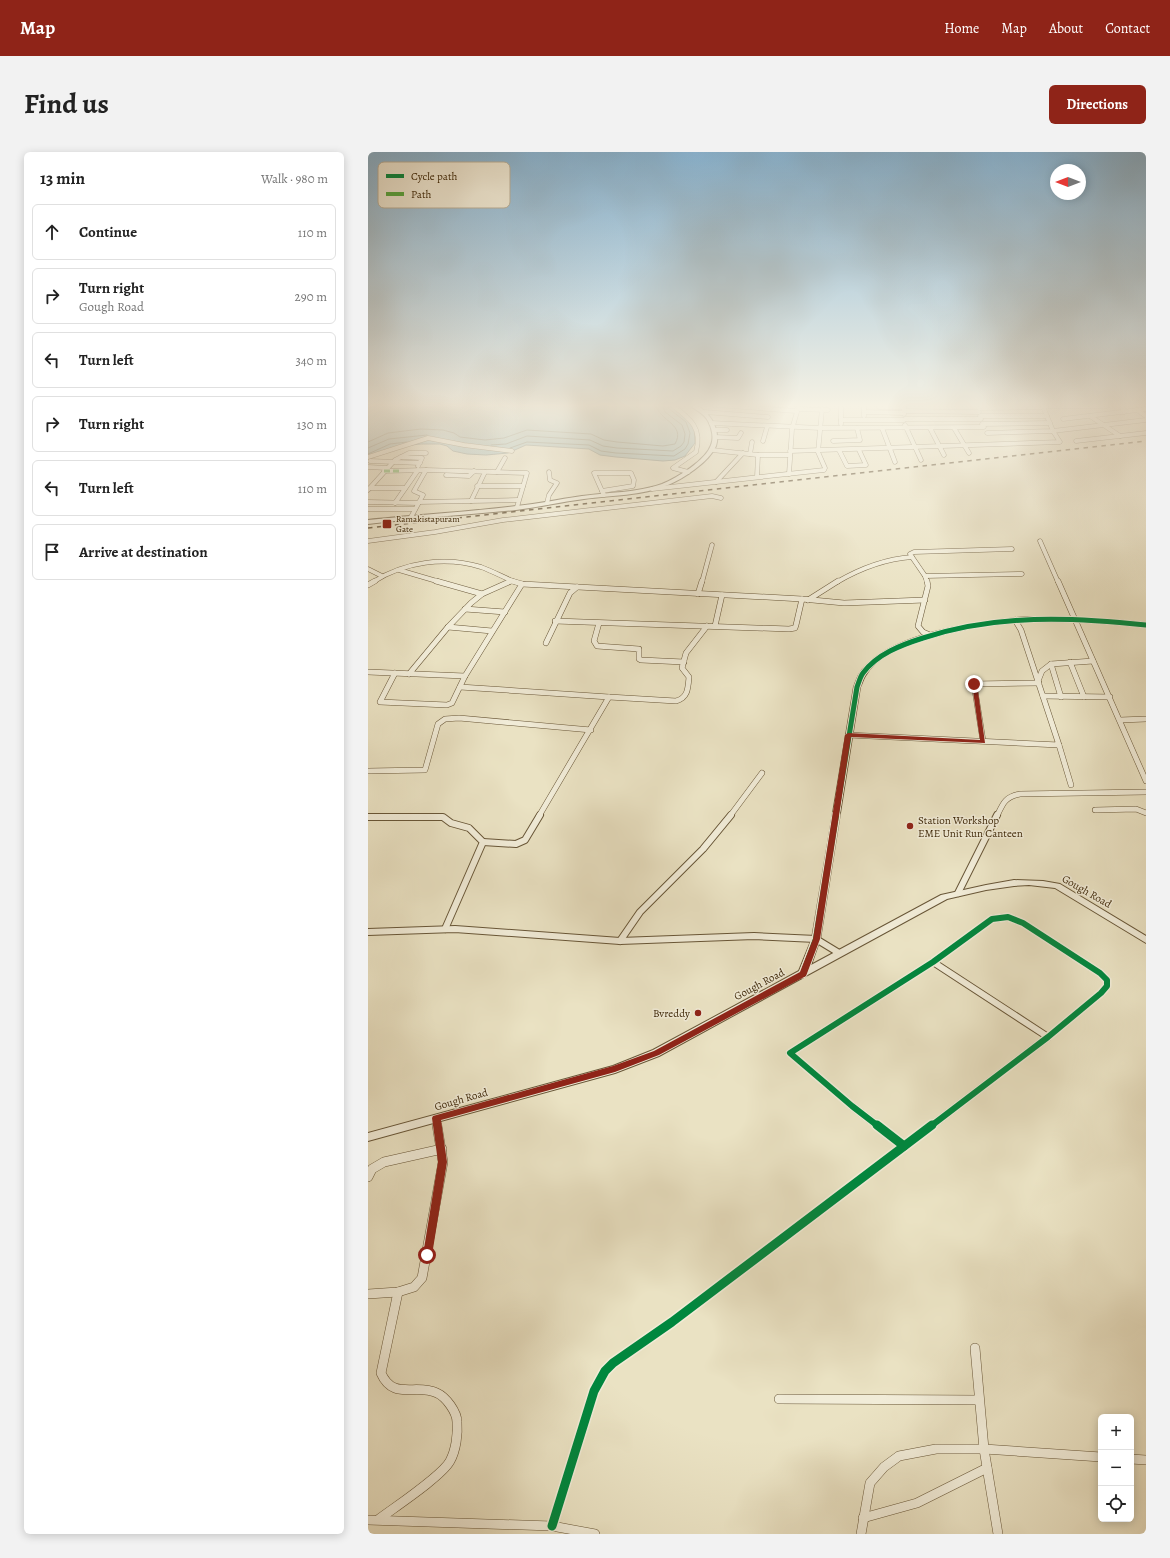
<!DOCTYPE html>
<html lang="en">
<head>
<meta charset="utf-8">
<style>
	body { margin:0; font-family:Alegreya,serif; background:#f2f2f2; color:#222 }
	.controls { position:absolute; right:12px; bottom:12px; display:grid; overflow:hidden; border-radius:6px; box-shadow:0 2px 10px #0003 }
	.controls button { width:36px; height:36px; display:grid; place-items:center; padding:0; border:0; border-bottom:1px solid #e0e0e0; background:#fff; color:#222; font:20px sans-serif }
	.compass { position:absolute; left:682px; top:12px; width:36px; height:36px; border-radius:50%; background:#fff; box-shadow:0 2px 10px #0003; rotate:270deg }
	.stop { position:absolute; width:12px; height:12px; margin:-9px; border:3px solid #8f2418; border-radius:50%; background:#fff }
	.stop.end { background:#8f2418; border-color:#fff; box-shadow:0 1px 4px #0008 }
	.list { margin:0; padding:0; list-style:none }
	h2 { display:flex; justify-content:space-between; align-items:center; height:52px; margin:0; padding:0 16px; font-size:17px }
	h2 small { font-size:13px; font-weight:400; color:#767676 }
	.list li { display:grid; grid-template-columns:26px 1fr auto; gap:12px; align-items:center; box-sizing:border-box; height:56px; margin:0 8px 8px; padding:0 8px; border:1px solid #e0e0e0; border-radius:6px }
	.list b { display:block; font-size:15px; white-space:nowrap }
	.list p { margin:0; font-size:13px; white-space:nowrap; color:#767676 }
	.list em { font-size:13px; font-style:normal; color:#767676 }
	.icon { flex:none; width:22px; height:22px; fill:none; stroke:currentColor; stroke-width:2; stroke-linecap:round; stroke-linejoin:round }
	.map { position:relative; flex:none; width:778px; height:1382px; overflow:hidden; border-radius:6px }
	header { display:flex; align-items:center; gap:24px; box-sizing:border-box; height:56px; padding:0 20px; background:#8f2418; color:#fff }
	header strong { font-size:19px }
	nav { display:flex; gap:22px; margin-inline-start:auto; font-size:14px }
	.intro { display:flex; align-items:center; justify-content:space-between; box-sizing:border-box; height:96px; padding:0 24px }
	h1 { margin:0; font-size:28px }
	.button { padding:10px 18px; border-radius:6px; background:#8f2418; color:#fff; font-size:14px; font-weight:700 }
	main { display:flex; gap:24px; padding:0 24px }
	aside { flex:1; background:#fff; border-radius:6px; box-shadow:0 2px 10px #0003 }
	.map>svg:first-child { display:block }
	.water { fill:#9bbcbd; stroke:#758075 }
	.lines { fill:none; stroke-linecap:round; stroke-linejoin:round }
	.shore { stroke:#6c7262; stroke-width:1 }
	.minor-far3-casing { stroke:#685637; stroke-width:5 }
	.minor-far2-casing { stroke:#685637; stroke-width:6 }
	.minor-far1-casing { stroke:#685637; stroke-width:8 }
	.minor-casing { stroke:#685637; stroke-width:10 }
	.tertiary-casing { stroke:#685637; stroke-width:2 }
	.minor-far3 { stroke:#f1ecd8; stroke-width:4 }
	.minor-far2 { stroke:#f1ecd8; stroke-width:5 }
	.minor-far1 { stroke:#f1ecd8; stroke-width:6 }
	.minor { stroke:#f1ecd8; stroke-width:9 }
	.tertiary { fill:#f1ecd8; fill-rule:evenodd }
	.rail { stroke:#3d2708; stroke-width:1.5; stroke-dasharray:4.5 4.5; stroke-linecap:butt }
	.quiet { stroke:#55aa41; stroke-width:3; stroke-dasharray:6 3; stroke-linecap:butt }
	.cycleway-far2-casing { stroke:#f1ecd8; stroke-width:7 }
	.cycleway-far1-casing { stroke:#f1ecd8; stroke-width:9 }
	.cycleway-casing { stroke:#f1ecd8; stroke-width:12 }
	.cycleway-far2 { stroke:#00873e; stroke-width:5 }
	.cycleway-far1 { stroke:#00873e; stroke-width:6 }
	.cycleway { stroke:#00873e; stroke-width:9 }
	.route { fill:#8f2418 }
	.poi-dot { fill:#8f2418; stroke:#f1ecd8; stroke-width:1.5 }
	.labels { text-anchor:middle; stroke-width:3; stroke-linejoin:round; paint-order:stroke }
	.far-poi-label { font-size:9px; fill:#3d2708; stroke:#f1ecd8; text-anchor:start }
	.poi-label { font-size:11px; fill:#3d2708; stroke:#f1ecd8; text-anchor:start }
	.street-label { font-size:11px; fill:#3d2708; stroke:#f1ecd8 }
	.key { fill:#f1ecd8; stroke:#bbb19a; stroke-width:1 }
	.key-label { font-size:11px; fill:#3d2708 }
</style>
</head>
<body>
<header>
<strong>Map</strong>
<nav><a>Home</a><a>Map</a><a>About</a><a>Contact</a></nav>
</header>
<div class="intro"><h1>Find us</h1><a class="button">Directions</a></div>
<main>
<aside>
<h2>13 min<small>Walk · 980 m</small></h2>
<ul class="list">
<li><svg class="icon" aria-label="ahead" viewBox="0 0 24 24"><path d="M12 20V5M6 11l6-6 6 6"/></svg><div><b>Continue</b></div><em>110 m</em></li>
<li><svg class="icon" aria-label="right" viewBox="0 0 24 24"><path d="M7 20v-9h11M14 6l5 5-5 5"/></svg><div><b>Turn right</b><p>Gough Road</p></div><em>290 m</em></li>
<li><svg class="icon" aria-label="left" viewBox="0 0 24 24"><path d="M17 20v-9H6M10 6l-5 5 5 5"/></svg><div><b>Turn left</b></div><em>340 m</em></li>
<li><svg class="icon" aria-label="right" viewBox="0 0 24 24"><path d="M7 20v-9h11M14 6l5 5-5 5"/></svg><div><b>Turn right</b></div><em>130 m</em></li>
<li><svg class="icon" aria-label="left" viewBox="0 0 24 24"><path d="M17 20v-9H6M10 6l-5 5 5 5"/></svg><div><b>Turn left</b></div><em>110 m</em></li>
<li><svg class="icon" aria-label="arrive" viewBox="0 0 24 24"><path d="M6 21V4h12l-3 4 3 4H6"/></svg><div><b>Arrive at destination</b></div></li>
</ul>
</aside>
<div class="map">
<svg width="778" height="1382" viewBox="0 0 778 1382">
	<rect width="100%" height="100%" fill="#eae2c3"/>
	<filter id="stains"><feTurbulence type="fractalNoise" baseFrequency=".005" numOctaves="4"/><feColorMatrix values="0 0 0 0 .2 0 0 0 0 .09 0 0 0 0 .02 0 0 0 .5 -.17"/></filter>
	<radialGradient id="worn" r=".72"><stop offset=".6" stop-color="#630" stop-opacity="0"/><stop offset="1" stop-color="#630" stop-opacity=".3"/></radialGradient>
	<polygon class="water" points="13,252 300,252 317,262 326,275 327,291 317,304 307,308 295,309 248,305 232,303 221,297 158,293 140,301 118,303 99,302 85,299 79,294 72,292 53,292 34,294 0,306 0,256"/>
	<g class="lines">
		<g class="shore">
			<path d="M0,290L20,281L53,277L75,278L86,281L92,285L117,288L136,286L159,278L223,282L236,288L249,290L295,294L307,292C318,272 292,270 287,252"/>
			<polyline points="123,293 138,292 159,284 222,288 235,294 249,296 305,299 313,294 316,290 317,282 314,273 297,260 293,252"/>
			<polyline points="0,296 21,287 59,283"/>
			<polyline points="142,296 159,290 221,293 233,299 248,301 306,304 317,297 320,292 322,281 318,270 300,256 299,252"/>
			<polyline points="0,302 22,292 39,290"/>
		</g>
		<defs>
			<g id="minor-far3">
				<path d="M303,252C321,266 335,275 328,300L305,316L320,320"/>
				<polyline points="337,252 428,259"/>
				<polyline points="473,252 473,272"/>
				<polyline points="496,252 496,264"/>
				<polyline points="536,252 536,262"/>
				<polyline points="753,252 756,260"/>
				<polyline points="675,254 739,254"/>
				<polyline points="511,255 536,255"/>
				<polyline points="611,256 675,255"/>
				<polyline points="429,257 460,258"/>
				<polyline points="769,258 778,264"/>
				<polyline points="536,259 611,260"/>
				<polyline points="337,260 400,265"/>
				<polyline points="496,260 536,261"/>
				<polyline points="612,264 679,264"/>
				<polyline points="722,264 752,284"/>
				<polyline points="537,267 613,267"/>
				<polyline points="695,267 778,257"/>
				<polyline points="473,268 536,268"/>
				<polyline points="343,271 452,276 616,275"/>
				<polyline points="614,272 682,271"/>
				<polyline points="537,273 553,308"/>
				<polyline points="514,276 527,310"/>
				<polyline points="562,276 576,303"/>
				<polyline points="586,276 601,301"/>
				<polyline points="346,278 359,278"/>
				<polyline points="619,281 685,279 778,268"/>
				<polyline points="347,285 370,286 373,281"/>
				<polyline points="395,289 399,275"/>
				<polyline points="465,289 492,288 489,276"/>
				<polyline points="708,289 778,281"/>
				<polyline points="344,298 390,303 422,303"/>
				<polyline points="471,298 479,314 498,313 491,298"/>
				<polyline points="422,299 692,290 685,279 674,252"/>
				<polyline points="382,302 384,290"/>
				<polyline points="0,305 60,286 96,293 144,299"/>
				<polyline points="33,305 54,306 50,314"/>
				<polyline points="2,309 52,311"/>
				<polyline points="0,315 19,316"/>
				<polyline points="16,319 58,318 159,321 149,355"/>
				<polyline points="129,320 137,306"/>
				<polygon points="226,321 263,321 266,328 265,334 234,339"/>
				<polyline points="421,322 424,277 431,253 430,252"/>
				<polyline points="78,323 101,324 106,319"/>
				<polyline points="389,325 390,303"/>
				<polyline points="348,330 375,301"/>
				<polyline points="109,334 155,334"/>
				<polyline points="2,336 37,336"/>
				<polyline points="284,337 456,318 457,316 450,300 454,257"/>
				<polyline points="0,338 27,308 41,301 58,301"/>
				<polyline points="234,339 236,343"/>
				<polyline points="103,349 117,320"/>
				<polyline points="0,350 50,351"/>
				<polyline points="51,350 150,348"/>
				<polyline points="27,351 50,318"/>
				<polyline points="179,351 181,343 189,331 182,328 181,320"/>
				<polyline points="0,357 47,357"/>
				<polyline points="43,365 55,343 46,339 58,318"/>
				<polyline points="0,389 67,380 135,368 344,344 353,346"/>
				<polyline points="672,389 690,430"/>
				<polyline points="544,405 557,424 654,422"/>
				<polyline points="0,417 14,424"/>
				<polyline points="31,418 72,430"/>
				<polyline points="557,424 559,430"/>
				<path d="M5,430C36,410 77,404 113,415C124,419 135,425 147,430"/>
				<polyline points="141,430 143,429"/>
				<polyline points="334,430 344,393"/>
				<path d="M469,430C493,416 516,407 544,405L542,402L546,400L644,397"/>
			</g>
			<g id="minor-far2">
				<polyline points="68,429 114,442"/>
				<polyline points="144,429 154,432 434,447 476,451 557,448"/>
				<polyline points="559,429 560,434 550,474 555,480 562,483"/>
				<polyline points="690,429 778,629"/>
				<polyline points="0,433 7,429"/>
				<polyline points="330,442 334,429"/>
				<polyline points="440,448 470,429"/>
				<polyline points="97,457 137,460"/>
				<polyline points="187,469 421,477 427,476 428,473 434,447"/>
				<polyline points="231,471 226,489 229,494 271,497 271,507 273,508 316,510"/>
				<polyline points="347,474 354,443"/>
				<polyline points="80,475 124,479"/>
				<polyline points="178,491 202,441 209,435"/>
				<polyline points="702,510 716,545"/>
				<polyline points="683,512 693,545"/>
				<polyline points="0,520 97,524"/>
				<polyline points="27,521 12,550 79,553 84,551 97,524 154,432"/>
				<polyline points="41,522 80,475 103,451 114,442 143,429"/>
				<polyline points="670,529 674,519 683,512 725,509"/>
				<polyline points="92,535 241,545 171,664"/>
				<polyline points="675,544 742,545"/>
				<path d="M241,545L308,549C320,546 320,536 321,525L314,516L318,501L339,474"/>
				<polyline points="752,568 778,567"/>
				<polyline points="480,583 691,593 653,478 647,468"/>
				<polyline points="615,589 606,532 671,531"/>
				<polyline points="691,593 703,633"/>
				<polyline points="0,619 57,618 70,572 77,567 91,566 223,578"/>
				<polyline points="727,658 768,657 778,661"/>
				<polyline points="362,664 394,621"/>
				<path d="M629,664C635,651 637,645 652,642L778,640"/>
			</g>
			<g id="minor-far1">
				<polyline points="0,665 75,665 83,671 101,676 115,690 77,777"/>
				<polyline points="115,690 148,692 157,688 172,663"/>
				<polyline points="590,741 629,663"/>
				<polyline points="0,780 87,777 252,789 386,784 448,787 471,801"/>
				<polyline points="252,789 272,760 335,697 363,663"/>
				<polyline points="565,810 680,885"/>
				<polyline points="68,966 69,974"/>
				<polyline points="510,974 484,954 422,901 565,810 624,767 640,765 655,771 732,821 739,828 739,834 733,841 680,885 563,974"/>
			</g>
			<g id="minor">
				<polyline points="509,973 536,994"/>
				<polyline points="0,1025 4,1017 16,1010 74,997"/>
				<polyline points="0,1142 30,1140 46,1135 54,1126 75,1010 69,973"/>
				<polyline points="607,1196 616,1297 630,1382"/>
				<polyline points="411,1247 611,1248"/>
				<polyline points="763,1307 778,1308"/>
				<polyline points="495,1366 549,1351 619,1316"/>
				<path d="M11,1367C27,1355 74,1324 82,1309C88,1298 90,1282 89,1270C89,1260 78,1245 69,1241C48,1231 25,1249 13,1221L30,1140"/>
				<polyline points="0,1368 184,1374 227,1382"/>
				<polyline points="184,1374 226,1239 237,1219 245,1211 304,1170 564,973"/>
				<polyline points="493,1382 502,1331 516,1315 531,1304 568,1297 616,1297 733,1305"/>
			</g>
			<g id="tertiary">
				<path d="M320,252C329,250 339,260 344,268C348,275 351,285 348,294C341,310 315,327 300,333C273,344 244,343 216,347C193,350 171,355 148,358C98,363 49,366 0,372V368C49,363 99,360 148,354C170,352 192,347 214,344C241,340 268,341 294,332C309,326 338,308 343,293C346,286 344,276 340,269C336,261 327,258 320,252Z"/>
				<path d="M660,465C700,465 739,467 778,471V475C703,467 628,464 555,488C536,494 507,504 497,524C495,527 494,531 492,535L452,787L443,813L573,743L618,733L646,728L675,729L692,732L778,784V791L687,736L661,733L646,734L618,738L579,747L291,904L247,921L0,989V981L245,914L285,898L431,819L444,787L486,535C489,527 491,520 498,514C531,479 614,469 660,465Z"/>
			</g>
		</defs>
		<use href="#minor-far3" class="minor-far3-casing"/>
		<use href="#minor-far2" class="minor-far2-casing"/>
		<use href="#minor-far1" class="minor-far1-casing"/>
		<use href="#minor" class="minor-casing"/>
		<use href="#tertiary" class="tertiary-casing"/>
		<use href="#minor-far3" class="minor-far3"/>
		<use href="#minor-far2" class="minor-far2"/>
		<use href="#minor-far1" class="minor-far1"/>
		<use href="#minor" class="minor"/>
		<use href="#tertiary" class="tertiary"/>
		<polyline class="rail" points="0,376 778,289"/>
		<polyline class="quiet" points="16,319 32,319"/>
		<defs>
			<path id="cycleway-far2" d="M468,664L489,535C491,530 492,525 495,521C509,502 533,493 555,486C628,462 703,465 778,473"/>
			<g id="cycleway-far1">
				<polyline points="435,822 448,787 468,663"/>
				<polyline points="510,974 484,954 422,901 565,810 624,767 640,765 655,771 732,821 739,828 739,834 733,841 680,885 563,974"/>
			</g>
			<g id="cycleway">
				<polyline points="509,973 536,994"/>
				<polyline points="184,1374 226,1239 237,1219 245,1211 304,1170 564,973"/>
			</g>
		</defs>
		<use href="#cycleway-far2" class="cycleway-far2-casing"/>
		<use href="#cycleway-far1" class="cycleway-far1-casing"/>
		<use href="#cycleway" class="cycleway-casing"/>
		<use href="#cycleway-far2" class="cycleway-far2"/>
		<use href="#cycleway-far1" class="cycleway-far1"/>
		<use href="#cycleway" class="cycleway"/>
	</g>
	<linearGradient id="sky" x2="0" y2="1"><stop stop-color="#89b7d7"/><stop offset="0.57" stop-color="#f6f2e4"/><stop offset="1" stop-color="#f6f2e4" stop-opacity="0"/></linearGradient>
	<rect width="778" height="445" fill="url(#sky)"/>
	<polygon class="route" points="606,531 609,532 617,591 483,585 452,787 438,824 291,903 247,920 73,968 79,1010 64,1103 63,1106 56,1106 55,1103 70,1010 64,966 65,964 245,914 286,899 432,820 445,787 477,583 480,581 612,588 604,532"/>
	<g class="poi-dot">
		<rect x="14" y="367" width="10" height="10" rx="2"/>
		<circle cx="542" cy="674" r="4"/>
		<circle cx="330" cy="861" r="4"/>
	</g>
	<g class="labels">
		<g class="far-poi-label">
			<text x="28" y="370">Ramakistapuram<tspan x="28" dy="10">Gate</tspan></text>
		</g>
		<g class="poi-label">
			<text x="550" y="672">Station Workshop<tspan x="550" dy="13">EME Unit Run Canteen</tspan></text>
			<text x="322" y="865" text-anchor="end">Bvreddy</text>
		</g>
		<g class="street-label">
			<text transform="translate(719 739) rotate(30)" y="4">Gough Road</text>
			<text transform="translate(391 832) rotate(-28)" y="4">Gough Road</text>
			<text transform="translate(93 947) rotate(-16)" y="4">Gough Road</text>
		</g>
	</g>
	<rect x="10" y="10" width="132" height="46" rx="6" class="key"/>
	<rect x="18" y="22" width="18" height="4" fill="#00873e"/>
	<rect x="18" y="40" width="18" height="4" fill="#55aa41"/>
	<g class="key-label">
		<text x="43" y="28">Cycle path</text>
		<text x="43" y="46">Path</text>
	</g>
	<rect width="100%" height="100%" filter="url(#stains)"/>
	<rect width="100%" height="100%" fill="url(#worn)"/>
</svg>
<div class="controls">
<button>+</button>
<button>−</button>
<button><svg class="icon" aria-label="locate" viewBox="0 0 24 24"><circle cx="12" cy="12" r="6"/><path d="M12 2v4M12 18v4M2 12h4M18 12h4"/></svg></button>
</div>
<svg class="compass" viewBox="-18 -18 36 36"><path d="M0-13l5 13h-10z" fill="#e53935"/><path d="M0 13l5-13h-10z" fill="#767676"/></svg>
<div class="stop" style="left:59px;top:1103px"></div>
<div class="stop end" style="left:606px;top:532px"></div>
</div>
</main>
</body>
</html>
